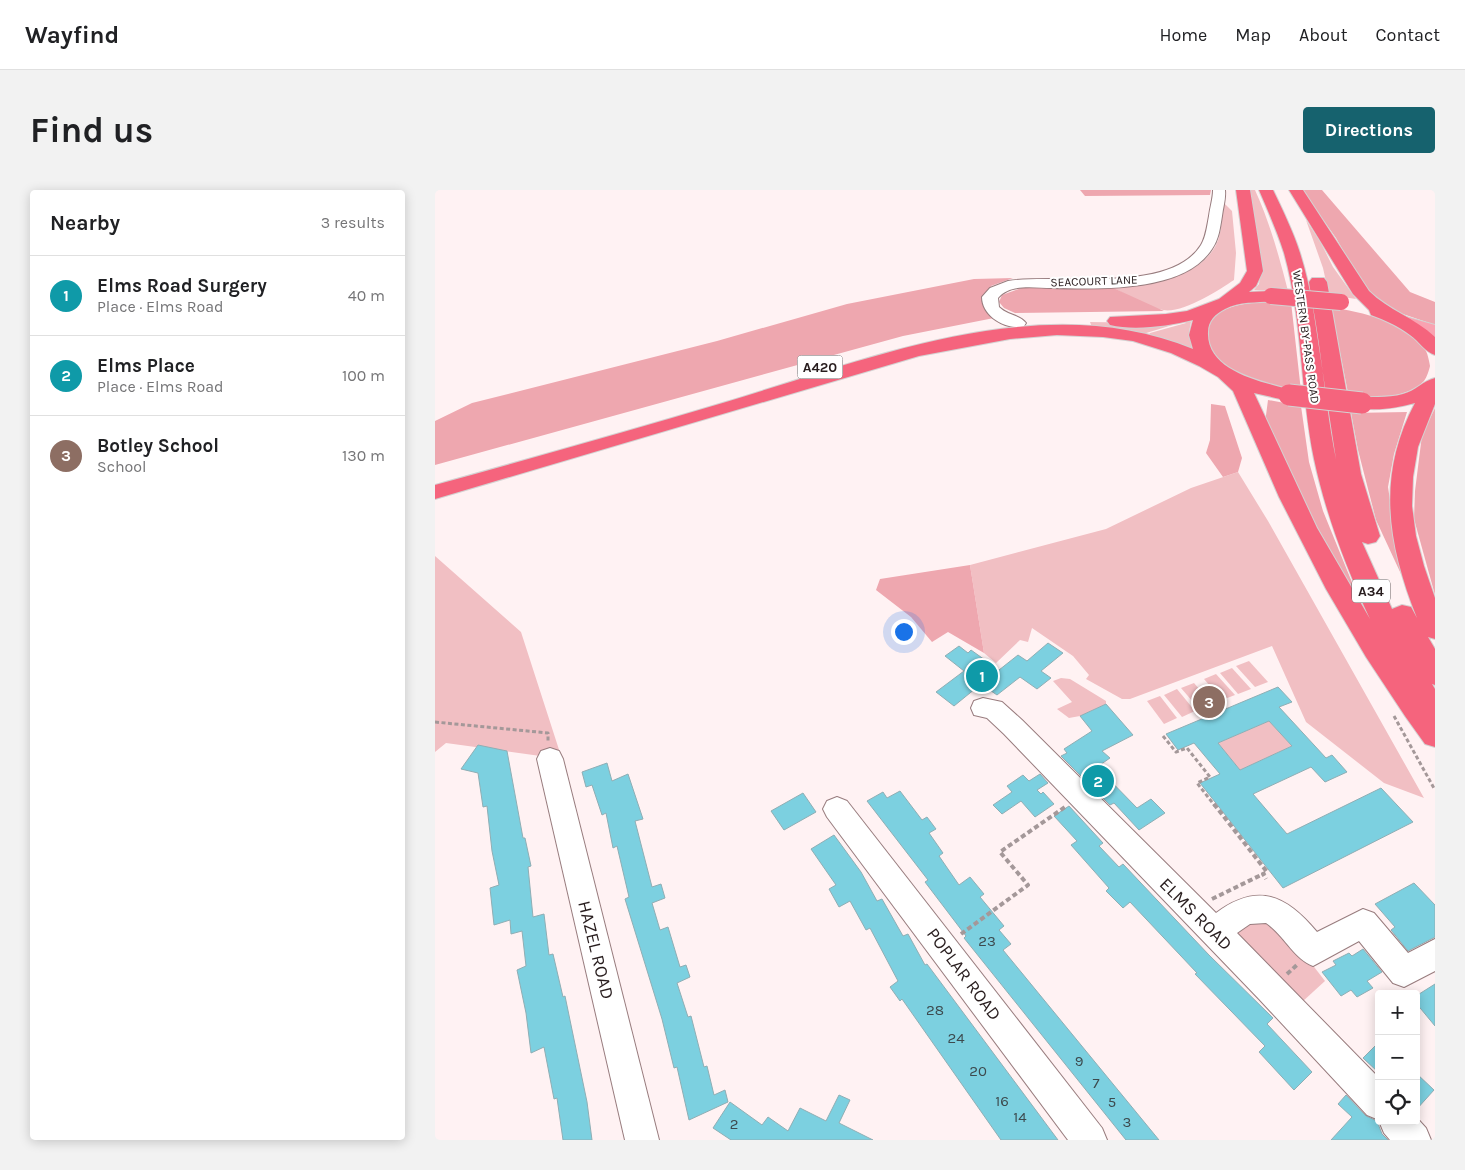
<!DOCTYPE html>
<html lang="en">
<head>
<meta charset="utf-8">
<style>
	body { margin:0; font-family:Karla,sans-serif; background:#f2f2f2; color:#202124 }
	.controls { position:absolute; right:15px; bottom:15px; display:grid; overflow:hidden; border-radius:5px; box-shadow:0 2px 12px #0003 }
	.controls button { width:45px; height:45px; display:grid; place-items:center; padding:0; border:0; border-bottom:1px solid #e0e0e0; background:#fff; color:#202124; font:25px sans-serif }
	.you { position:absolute; left:468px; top:441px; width:18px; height:18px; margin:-12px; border:4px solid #fff; border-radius:50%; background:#1a73e8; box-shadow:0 0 0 8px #1a73e833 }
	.badge { display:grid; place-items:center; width:32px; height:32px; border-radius:50%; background:#16626e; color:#fff; font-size:16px; font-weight:700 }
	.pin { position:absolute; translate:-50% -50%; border:2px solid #fff; box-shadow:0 1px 5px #0006 }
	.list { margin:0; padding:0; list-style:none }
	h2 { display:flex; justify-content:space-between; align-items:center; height:65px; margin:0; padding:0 20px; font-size:21px }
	h2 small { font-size:16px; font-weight:400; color:#757577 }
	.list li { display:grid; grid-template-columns:32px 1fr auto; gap:15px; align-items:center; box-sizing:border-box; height:80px; padding:0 20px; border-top:1px solid #e0e0e0 }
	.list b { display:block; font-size:19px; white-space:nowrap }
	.list p { margin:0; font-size:16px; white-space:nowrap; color:#757577 }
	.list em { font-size:16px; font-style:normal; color:#757577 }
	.icon { flex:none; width:28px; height:28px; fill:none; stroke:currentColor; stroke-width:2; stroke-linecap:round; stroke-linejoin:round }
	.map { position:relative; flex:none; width:1000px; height:950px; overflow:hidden; border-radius:5px }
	header { display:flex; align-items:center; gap:30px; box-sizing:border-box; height:70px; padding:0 25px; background:#fff; border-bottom:1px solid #e0e0e0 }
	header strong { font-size:24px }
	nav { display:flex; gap:28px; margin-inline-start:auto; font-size:18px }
	.intro { display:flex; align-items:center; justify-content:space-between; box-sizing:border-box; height:120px; padding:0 30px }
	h1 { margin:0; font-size:35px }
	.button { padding:12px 22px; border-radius:5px; background:#16626e; color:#fff; font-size:18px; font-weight:700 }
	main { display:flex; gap:30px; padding:0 30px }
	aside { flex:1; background:#fff; border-radius:5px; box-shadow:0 2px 12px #0003 }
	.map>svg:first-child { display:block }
	.green { fill:#f1bfc3 }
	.forest { fill:#eea7af }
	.building { fill:#7cd0e0; stroke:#8faeb4; fill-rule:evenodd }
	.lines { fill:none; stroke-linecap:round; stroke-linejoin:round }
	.minor-casing { stroke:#987c7e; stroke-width:2 }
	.major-casing { stroke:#d4d2d2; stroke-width:2 }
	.highway-casing { stroke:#d4d2d2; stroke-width:2 }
	.path-far1 { stroke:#a49899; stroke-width:3; stroke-dasharray:4 2.5; stroke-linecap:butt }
	.path { stroke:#a49899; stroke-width:4; stroke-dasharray:5 3; stroke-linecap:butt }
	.minor { fill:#fff; fill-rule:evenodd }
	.major { fill:#f9a2b1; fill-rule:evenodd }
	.highway { fill:#f5647d; fill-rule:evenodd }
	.highway-bridge-far1-casing { stroke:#d4d2d2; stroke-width:18; stroke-linecap:butt }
	.highway-bridge-casing { stroke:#d4d2d2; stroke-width:23; stroke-linecap:butt }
	.highway-bridge-far1 { stroke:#f5647d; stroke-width:16 }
	.highway-bridge { stroke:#f5647d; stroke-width:21 }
	.labels { text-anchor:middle; stroke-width:4; stroke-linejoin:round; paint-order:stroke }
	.far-street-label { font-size:12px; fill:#281d1e; stroke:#fff }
	.shield { fill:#fff; stroke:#686162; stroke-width:1 }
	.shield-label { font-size:14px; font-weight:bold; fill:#281d1e }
	.near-number-label { font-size:15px; fill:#3d4a4e }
	.near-street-label { font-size:18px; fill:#281d1e; stroke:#fff }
</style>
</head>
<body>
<header>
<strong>Wayfind</strong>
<nav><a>Home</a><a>Map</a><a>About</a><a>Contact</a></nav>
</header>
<div class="intro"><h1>Find us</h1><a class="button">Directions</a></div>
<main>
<aside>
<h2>Nearby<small>3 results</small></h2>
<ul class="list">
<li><span class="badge" style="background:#0f9aa8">1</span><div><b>Elms Road Surgery</b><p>Place · Elms Road</p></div><em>40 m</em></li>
<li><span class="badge" style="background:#0f9aa8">2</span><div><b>Elms Place</b><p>Place · Elms Road</p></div><em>100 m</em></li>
<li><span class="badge" style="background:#8d6e63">3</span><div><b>Botley School</b><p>School</p></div><em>130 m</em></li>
</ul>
</aside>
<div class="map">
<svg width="1000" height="950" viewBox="0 0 1000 950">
	<rect width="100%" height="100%" fill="#fff2f3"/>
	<g class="green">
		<path d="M813,0H820C835,33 844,66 853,101L819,100L824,94L826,78Z"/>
		<path d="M788,12L797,21L801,63L799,90C784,100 747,124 728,120C712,117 689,103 674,96C710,94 762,91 781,55C787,44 787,25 788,12Z"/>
		<polygon points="871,30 886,53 898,77 921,109 894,105 888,78"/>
		<polygon points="748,130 753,130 756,132 754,142 757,159 713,146 715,143 751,133"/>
		<polygon points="742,131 744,133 708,144 657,137 655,132 722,133"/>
		<polygon points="803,282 833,331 989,608 949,593 871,532 837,456 695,509 687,509 651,489 654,485 638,466 597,438 593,452 585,450 561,473 549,463 535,375 671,339 756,298"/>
		<polygon points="0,366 86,442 127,569 11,553 0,562"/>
		<polygon points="814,471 833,492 820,497 801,476"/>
		<polygon points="797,478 816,499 803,504 785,483"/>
		<polygon points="781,484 800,505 787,510 769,489"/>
		<polygon points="626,488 635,489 671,511 671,514 645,526 634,528 622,519 637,512 618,491"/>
		<polygon points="759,493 777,514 764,519 746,498"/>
		<polygon points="742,499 760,521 747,527 729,505"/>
		<polygon points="725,506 742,528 729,534 712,511"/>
		<polygon points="834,531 857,556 805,580 783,553"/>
		<polygon points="810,731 845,733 890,791 867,812 802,746 801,741"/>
	</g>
	<g class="forest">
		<polygon points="645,0 776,0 775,5 650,6"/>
		<polygon points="867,0 887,0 975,102 1000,112 1000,135 962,122 946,112 927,94 901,48"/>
		<polygon points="578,88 556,96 548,112 559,128 468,146 0,275 0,231 37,213 282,151 412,114 539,89"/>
		<polygon points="592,96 674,96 729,121 580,123 569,118 564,112 567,105"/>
		<path d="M830,111L856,112L866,201C845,198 825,195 806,185C781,172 749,139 789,120C802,114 816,113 830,111Z"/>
		<path d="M896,117C925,122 975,132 991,161C993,165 994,171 995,176C994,180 992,187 989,191C973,209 936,208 914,208Z"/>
		<polygon points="833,210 866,216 874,272 888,321 925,412 877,328 830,233"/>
		<polygon points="776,214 790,216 807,268 803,282 788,287 771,263 775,250"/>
		<polygon points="1000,218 1000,405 979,329 980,301 987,245"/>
		<polygon points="972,222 959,264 953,297 966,384 941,330 923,260 916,223"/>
		<polygon points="535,375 549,463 513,442 497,452 476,427 441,400 445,389"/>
	</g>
	<g class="building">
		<polygon points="613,453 628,463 606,481 616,488 602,499 585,487 562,505 546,494 519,516 501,502 529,481 510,466 524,456 533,463 536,460 564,480 583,465 592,471"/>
		<path d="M843,497L857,512L844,517L891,568L897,565L912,582L890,592L876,577L818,604L852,644L946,598L978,632L848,698L765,593L785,584L759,553L743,560L731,544ZM834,531L857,556L805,580L783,553Z"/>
		<polygon points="671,514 698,545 667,561 675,568 662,577 702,618 716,609 730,623 704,640 679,613 675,615 626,566 632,563 629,559 657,541 645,526"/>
		<polygon points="43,555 72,561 88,648 90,648 96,676 93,677 98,727 109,724 114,765 118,764 128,807 130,806 152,912 157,950 128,950 122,908 119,909 109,857 96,863 91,823 82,780 91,776 87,741 76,744 75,730 59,735 55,698 64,695 57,661 52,616 48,617 43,583 26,579"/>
		<polygon points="172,573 177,591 193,584 208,629 200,631 217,697 226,694 230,708 217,713 225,740 233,737 245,777 251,775 255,787 242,793 253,827 256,826 269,877 272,876 279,905 290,900 293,912 254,930 242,877 239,878 227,829 190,709 194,707 182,656 178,658 171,623 167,625 157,595 151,597 147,582"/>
		<polygon points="605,584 613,593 602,600 606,604 608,602 619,614 600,627 586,611 567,624 558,615 577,602 572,596 588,585 594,591"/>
		<polygon points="465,601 487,630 492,627 501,639 494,643 508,663 504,666 524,695 535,687 549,704 545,707 569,736 564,740 576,754 568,760 724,950 691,950 529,748 531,746 490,692 493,690 432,611 448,602 452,608"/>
		<polygon points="368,603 381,622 349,640 336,621"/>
		<polygon points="634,616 668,653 664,656 684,677 688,674 774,765 838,828 832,834 877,882 859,900 824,862 830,856 760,784 762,783 695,712 688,718 671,701 674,698 636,655 642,651 619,626"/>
		<polygon points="399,645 426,682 442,711 447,709 468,746 473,744 490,775 492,774 623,950 566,950 467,809 465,811 455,797 463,791 435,738 431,740 415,711 404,717 394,699 401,695 376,659"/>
		<polygon points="979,693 1000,715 1000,747 973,761 956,740 960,737 940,714"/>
		<polygon points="928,759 947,782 932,791 938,798 922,807 916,800 906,806 887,782 901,775 898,771 914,763 917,766"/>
		<polygon points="1000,794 1000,836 981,813 981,806"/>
		<polygon points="944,852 944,883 928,868"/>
		<polygon points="981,883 999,900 981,920"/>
		<polygon points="404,905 415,910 404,933 438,950 296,950 278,938 295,912 327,935 333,927 353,941 365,918 391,931"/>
		<polygon points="911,905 931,926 942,931 947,944 953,950 896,950 917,927 903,914"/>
	</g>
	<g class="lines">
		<defs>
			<g id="minor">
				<path d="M778,0H790C791,9 788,17 787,26C785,38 784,49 777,59C749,103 663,99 617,98C600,98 575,93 563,108L564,117C572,125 585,125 591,133L589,136C571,141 547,126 547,107L555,98L573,91C622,83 735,105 766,55C771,47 772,36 774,26C775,17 778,9 778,0Z"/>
				<path d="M548,508L567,512L587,530L781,723C823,692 851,705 882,742L928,719L939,723L973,763L1000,749V781L969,797L958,793L924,751L878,776C858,768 849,745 831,733L815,734L802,743L944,888V930L932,925L824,809L569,544L552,528L539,525L536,518L539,511Z"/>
				<polygon points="115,558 124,561 128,569 224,950 190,950 102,569 106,561"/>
				<polygon points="402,607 412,611 667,938 672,950 633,950 392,627 388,619 392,611"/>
				<polygon points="981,927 991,938 996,950 955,950 949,943 944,931 981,931"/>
			</g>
			<polygon id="major" points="961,124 1000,135 1000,147 955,133 952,129 955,125"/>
			<g id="highway">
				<path d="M801,0H815L828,81L821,96L814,102L836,101L842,102L845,106L842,110C825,114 806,110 790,119C780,124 773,131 773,142C771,183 832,193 861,201L864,205L861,209L854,211L819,203L882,338L935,429C911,377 891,325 879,269C865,201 868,130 849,63C842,41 833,21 824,0H838C848,21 858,41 865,63C886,130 887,201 901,269L874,92L877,88H889L892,92L926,284L945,346L941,352L933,354L927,352L957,419L967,415L976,417L982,428C953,355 941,286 980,213C961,218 940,222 920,217L917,213L920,209C935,205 952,209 968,204C980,201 988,191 1000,188V214L983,257L978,287L977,316L981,346L989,376L1000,408V449L993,447L1000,459V495L997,494L1000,499V557L990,554L970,526L931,467L891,399L844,307L798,201L783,187L764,176L736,163L698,151L668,147L622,145L575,149L484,166L0,309V295C97,268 195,241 291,212C437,168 608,97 758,159L754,145L758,130C733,136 700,141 675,135L672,131L675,127L731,124L752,121L784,109L805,93L812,81Z"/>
				<path d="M854,0H868L934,101C953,120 980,128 1000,147V165C990,162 984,151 975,145C963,136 950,130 936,125L934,120L918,104Z"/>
			</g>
		</defs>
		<use href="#minor" class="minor-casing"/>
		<use href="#major" class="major-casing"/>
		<use href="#highway" class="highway-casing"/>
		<g class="path-far1">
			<polyline points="959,526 1000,600"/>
			<polyline points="0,532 113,543 113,551"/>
			<polyline points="728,546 741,562 752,558 775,587 762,593 780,616"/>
		</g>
		<g class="path">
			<polyline points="779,614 832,682 828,684 831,689"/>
			<polyline points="777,709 828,684"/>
			<polyline points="526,744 593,695 565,662 630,617"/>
			<polyline points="852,784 863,774"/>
		</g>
		<use href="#minor" class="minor"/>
		<use href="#major" class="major"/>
		<use href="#highway" class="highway"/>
		<defs>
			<polyline id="highway-bridge-far1" points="836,106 906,112"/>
			<polyline id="highway-bridge" points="854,205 927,213"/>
		</defs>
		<use href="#highway-bridge-far1" class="highway-bridge-far1-casing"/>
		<use href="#highway-bridge" class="highway-bridge-casing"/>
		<use href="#highway-bridge-far1" class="highway-bridge-far1"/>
		<use href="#highway-bridge" class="highway-bridge"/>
	</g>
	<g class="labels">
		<g class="far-street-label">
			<text transform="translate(659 91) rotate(-2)" y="4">SEACOURT LANE</text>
			<text transform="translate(871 147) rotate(82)" y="4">WESTERN BY-PASS ROAD</text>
		</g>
		<g class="shield">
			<rect x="362.5" y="165.5" width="45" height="23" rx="4"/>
			<rect x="917" y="389.5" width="38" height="23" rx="4"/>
		</g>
		<g class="shield-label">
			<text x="385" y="182">A420</text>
			<text x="936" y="406">A34</text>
		</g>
		<g class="near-number-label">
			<text x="552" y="756">23</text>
			<text x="500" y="825">28</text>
			<text x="521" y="853">24</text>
			<text x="644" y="876">9</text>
			<text x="543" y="886">20</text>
			<text x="661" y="898">7</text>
			<text x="567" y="916">16</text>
			<text x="677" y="917">5</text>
			<text x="585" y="932">14</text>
			<text x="692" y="937">3</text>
			<text x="299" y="939">2</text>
		</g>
		<g class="near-street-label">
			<text transform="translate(761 724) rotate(45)" y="6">ELMS ROAD</text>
			<text transform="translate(161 760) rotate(76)" y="6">HAZEL ROAD</text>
			<text transform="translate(529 784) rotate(53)" y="6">POPLAR ROAD</text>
		</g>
	</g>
</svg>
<div class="controls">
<button>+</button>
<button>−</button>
<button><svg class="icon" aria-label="locate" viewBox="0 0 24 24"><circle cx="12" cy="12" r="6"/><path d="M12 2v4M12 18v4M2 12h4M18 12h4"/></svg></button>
</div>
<div class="you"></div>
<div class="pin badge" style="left:547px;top:486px;background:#0f9aa8">1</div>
<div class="pin badge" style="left:663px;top:591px;background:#0f9aa8">2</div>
<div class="pin badge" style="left:774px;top:512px;background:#8d6e63">3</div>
</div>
</main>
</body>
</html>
